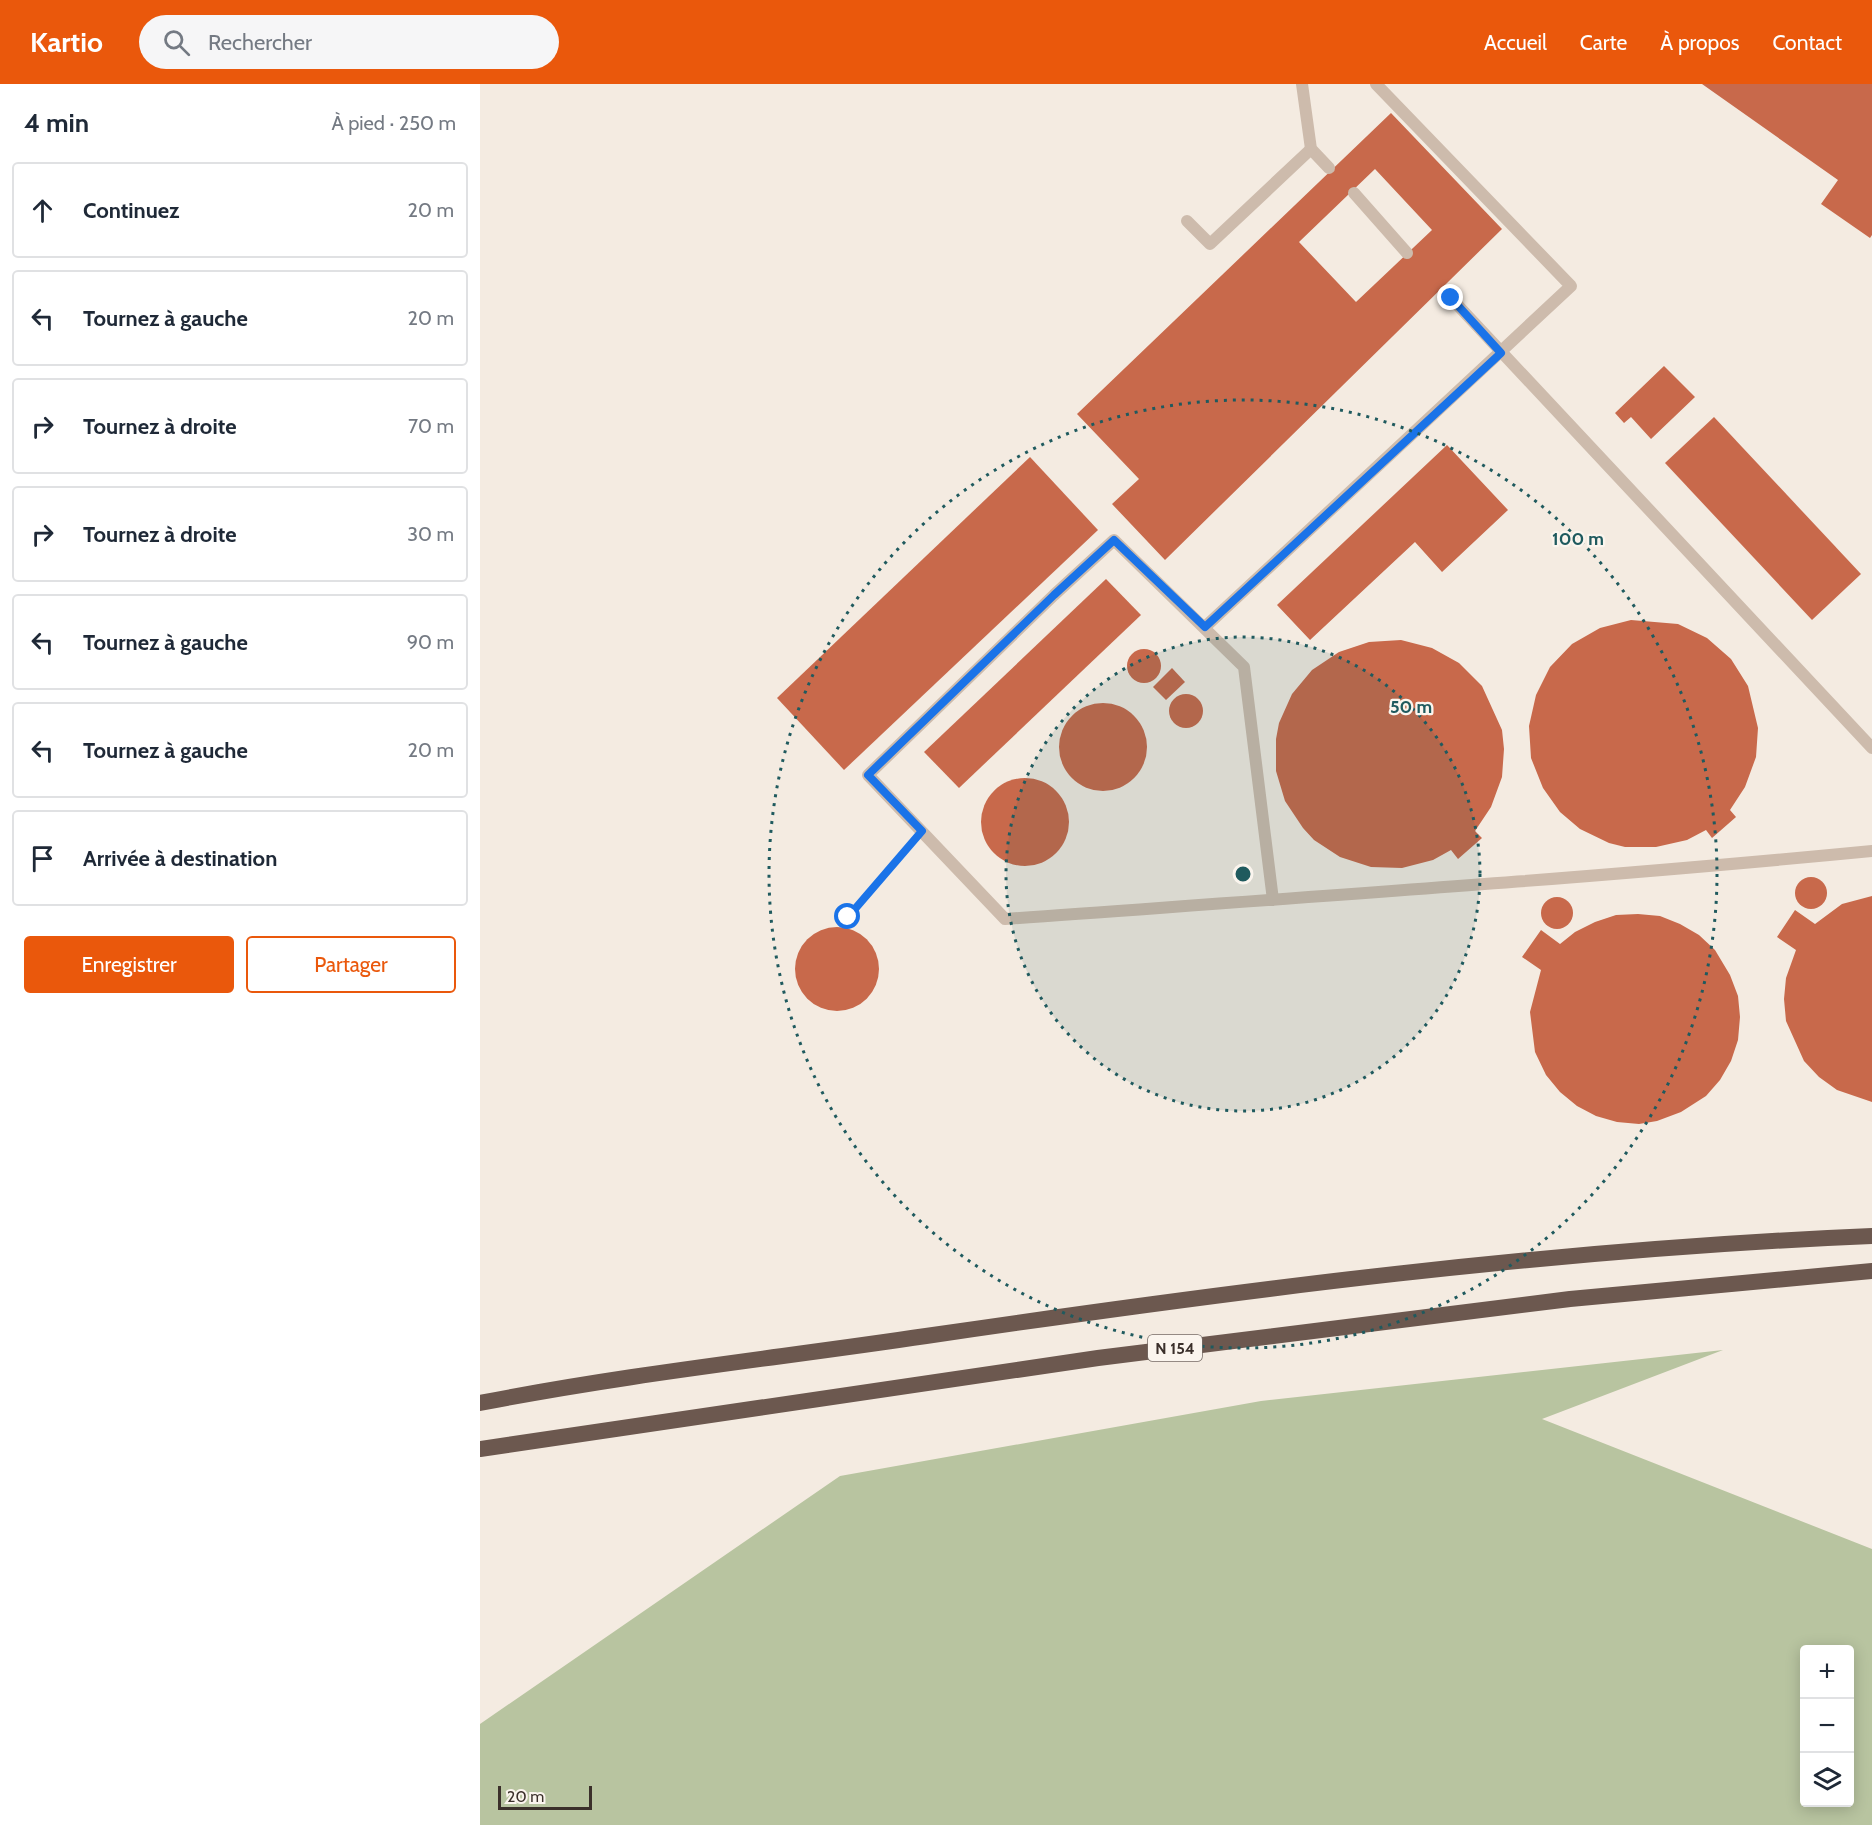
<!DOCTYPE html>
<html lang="fr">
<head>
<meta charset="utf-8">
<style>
	body { margin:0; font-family:Cabin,sans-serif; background:#f6f6f7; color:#1f2937 }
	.controls { position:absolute; right:18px; bottom:18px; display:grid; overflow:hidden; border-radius:6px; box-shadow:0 3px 15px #0003 }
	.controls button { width:54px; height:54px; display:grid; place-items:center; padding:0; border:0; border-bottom:2px solid #e0e1e3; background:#fff; color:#1f2937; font:30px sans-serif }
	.scale { position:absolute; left:18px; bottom:15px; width:94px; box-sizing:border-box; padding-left:6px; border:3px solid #3b302b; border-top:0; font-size:16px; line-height:21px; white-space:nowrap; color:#3b302b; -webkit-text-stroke:4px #fbf5ee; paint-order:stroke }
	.stop { position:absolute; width:18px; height:18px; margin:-14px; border:4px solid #1a73e8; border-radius:50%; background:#fff }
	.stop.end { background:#1a73e8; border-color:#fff; box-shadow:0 2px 6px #0008 }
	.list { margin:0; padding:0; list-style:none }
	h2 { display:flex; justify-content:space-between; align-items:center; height:78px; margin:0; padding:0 24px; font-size:26px }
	h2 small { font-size:20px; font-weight:400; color:#747a83 }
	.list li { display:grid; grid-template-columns:39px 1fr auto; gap:18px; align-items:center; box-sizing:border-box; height:96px; margin:0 12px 12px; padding:0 12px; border:2px solid #e0e1e3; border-radius:6px }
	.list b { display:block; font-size:22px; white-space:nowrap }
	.list em { font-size:20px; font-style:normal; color:#747a83 }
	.actions { display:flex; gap:12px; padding:18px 24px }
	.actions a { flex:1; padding:14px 0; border:2px solid #ea580c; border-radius:6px; text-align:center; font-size:21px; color:#ea580c }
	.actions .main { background:#ea580c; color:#fff }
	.icon { flex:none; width:33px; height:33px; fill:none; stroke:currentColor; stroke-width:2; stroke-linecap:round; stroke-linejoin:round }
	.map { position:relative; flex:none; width:1392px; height:1741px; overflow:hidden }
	header { display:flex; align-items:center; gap:36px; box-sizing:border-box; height:84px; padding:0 30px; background:#ea580c; color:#fff }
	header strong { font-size:28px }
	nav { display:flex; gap:33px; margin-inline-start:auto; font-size:21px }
	.search { width:420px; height:54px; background:#f6f6f7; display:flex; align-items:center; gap:15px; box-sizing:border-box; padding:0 21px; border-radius:33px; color:#747a83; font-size:22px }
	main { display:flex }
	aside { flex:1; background:#fff }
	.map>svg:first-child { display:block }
	.green { fill:#b8c4a0; fill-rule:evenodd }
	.building { fill:#c8694b; fill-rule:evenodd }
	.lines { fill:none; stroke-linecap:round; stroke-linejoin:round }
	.path { stroke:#b9a596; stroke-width:4; stroke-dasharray:3 3; stroke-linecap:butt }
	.service { stroke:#cdbbac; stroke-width:12 }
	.trunk { stroke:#6c584f; stroke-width:16 }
	.route { stroke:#1a73e8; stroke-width:8 }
	.ring { fill:none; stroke:#1f5a5e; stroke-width:3; stroke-dasharray:3 6 }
	.labels { text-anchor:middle; stroke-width:4.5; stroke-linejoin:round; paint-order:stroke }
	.shield { fill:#fbf5ee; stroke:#756b66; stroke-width:1.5 }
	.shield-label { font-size:16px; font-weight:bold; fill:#3b302b }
	.centre { fill:#1f5a5e; stroke:#fbf5ee; stroke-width:3 }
	.ring-label { font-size:18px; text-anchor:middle; font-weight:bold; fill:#1f5a5e; stroke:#fbf5ee; stroke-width:4.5; stroke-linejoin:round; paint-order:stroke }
</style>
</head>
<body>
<header>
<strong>Kartio</strong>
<div class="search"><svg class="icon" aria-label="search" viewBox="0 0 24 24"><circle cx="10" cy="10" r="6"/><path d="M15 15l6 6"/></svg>Rechercher</div>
<nav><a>Accueil</a><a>Carte</a><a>À propos</a><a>Contact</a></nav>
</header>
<main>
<aside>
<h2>4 min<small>À pied · 250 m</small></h2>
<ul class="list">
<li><svg class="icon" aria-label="ahead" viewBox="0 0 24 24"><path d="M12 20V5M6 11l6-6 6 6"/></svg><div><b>Continuez</b></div><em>20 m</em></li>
<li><svg class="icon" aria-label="left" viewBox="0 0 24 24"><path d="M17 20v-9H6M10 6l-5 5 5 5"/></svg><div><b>Tournez à gauche</b></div><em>20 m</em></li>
<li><svg class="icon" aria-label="right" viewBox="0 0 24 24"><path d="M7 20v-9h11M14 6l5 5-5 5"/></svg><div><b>Tournez à droite</b></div><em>70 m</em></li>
<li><svg class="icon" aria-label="right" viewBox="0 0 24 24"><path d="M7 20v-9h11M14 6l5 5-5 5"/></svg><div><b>Tournez à droite</b></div><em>30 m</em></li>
<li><svg class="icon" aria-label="left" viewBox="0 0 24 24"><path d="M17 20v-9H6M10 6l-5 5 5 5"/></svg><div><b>Tournez à gauche</b></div><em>90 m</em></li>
<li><svg class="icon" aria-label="left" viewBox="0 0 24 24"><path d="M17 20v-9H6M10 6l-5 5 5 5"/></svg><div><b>Tournez à gauche</b></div><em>20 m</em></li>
<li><svg class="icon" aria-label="arrive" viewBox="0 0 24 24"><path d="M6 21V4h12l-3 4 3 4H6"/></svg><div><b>Arrivée à destination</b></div></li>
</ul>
<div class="actions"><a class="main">Enregistrer</a><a>Partager</a></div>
</aside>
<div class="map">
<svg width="1392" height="1741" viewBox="0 0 1392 1741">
	<rect width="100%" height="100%" fill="#f4ebe1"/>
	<path class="green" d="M1243,1266L1062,1335L1392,1465V1741H0V1640L360,1392L781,1317ZM1324,1566H1370V1718H1324Z"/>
	<g class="building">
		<polygon points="1222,0 1392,0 1392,151 1390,154 1341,120 1358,96"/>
		<path d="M911,29L1022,145L685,476L632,420L659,395L597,330ZM895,85L952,146L876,218L819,158Z"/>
		<polygon points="1184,282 1215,313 1171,355 1151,333 1144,339 1135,329"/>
		<polygon points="1234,333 1381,490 1332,536 1185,379"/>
		<polygon points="967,361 1028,426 962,488 935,458 830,556 797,521"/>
		<polygon points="550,373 618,446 364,686 297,614"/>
		<polygon points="626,495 661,531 479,704 444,668"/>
		<polygon points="1151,536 1198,540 1227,554 1251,575 1268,602 1278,644 1276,673 1265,703 1250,726 1256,733 1232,754 1226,746 1207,756 1176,763 1145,763 1129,759 1100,745 1080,728 1063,704 1051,674 1049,642 1056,611 1070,583 1092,560 1120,544"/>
		<polygon points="921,556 952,564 979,579 1002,602 1022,646 1024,665 1022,693 1011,723 995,747 1002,754 978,775 971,766 953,776 922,784 891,783 860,773 834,756 823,744 805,717 796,687 796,655 799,639 812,610 832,586 859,568 889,558"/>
		<circle cx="664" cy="582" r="17"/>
		<polygon points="692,584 705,598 686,616 673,603"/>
		<circle cx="706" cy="627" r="17"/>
		<circle cx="623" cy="663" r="44"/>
		<circle cx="545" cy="738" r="44"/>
		<circle cx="1331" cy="809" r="16"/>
		<polygon points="1392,812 1392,1018 1357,1006 1339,993 1324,977 1306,937 1304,915 1306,894 1316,866 1297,853 1315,826 1335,840 1362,820"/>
		<circle cx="1077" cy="829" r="16"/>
		<polygon points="1158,830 1180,832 1200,840 1219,851 1235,866 1250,891 1258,912 1260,933 1258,956 1251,977 1240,996 1226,1012 1201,1028 1177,1037 1159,1040 1137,1038 1116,1032 1097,1022 1080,1008 1066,991 1055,968 1050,928 1061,886 1042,873 1061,846 1080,860 1095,848 1115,838 1136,831"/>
		<circle cx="357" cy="885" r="42"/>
	</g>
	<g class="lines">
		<polyline class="path" points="368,833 428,763"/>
		<g class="service">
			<polyline points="822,0 831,65 849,84"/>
			<polyline points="874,109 927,169"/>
			<polyline points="707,137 730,160 831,65"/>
			<polyline points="971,214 1392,664"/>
			<polyline points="725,543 1091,202 896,0"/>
			<path d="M793,816L764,583L634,456L574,511L388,691L525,835C814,814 1103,795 1392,767"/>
		</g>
		<g class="trunk">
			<path d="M0,1319C147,1290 298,1274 446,1252C760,1206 1075,1165 1392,1152"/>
			<polyline points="0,1365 618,1274 1090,1215 1392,1187"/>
		</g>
	</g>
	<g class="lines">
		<polyline class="route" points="368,833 442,747 388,691 574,511 634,456 725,543 1021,269 971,214"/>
	</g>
	<circle cx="763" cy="790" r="237" fill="#1f5a5e" fill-opacity=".12"/>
	<g class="ring">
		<circle cx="763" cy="790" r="237"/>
		<circle cx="763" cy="790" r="474"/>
	</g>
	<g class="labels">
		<rect class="shield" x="668" y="1251" width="54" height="26" rx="4.5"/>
		<g class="shield-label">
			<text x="695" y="1270">N 154</text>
		</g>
	</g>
	<circle cx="763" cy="790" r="9" class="centre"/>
	<g class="ring-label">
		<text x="1098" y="461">100 m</text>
		<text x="931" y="629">50 m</text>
	</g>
</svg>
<div class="controls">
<button>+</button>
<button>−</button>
<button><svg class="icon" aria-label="layers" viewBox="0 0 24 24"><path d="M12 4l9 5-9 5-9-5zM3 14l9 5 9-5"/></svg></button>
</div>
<div class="scale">20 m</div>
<div class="stop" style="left:368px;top:833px"></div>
<div class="stop end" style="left:971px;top:214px"></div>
</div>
</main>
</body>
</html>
